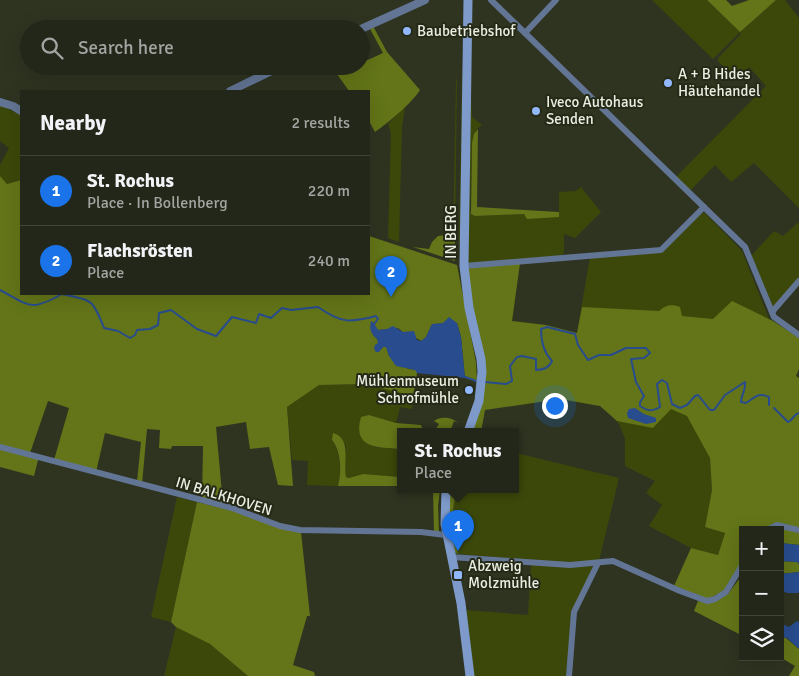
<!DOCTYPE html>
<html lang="en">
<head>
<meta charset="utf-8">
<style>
	body { margin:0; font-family:Signika,sans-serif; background:#2b2f22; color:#f1f3f6 }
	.controls { position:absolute; right:15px; bottom:15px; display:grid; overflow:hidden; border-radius:0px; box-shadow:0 5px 20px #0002 }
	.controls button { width:45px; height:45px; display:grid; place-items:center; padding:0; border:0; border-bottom:1px solid #404438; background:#232719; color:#f1f3f6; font:25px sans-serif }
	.you { position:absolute; left:554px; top:405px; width:18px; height:18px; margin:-12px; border:4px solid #fff; border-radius:50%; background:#1a73e8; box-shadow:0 0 0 8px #1a73e833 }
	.badge { display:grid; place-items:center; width:32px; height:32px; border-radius:50%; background:#1a73e8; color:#fff; font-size:16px; font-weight:700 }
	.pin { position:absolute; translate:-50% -41px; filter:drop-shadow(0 1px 2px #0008) }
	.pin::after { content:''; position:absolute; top:26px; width:18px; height:15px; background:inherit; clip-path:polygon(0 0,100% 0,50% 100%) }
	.popup { position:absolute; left:397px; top:428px; width:122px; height:65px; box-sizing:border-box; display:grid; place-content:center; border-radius:0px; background:#232719; filter:drop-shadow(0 1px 4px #0005); font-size:16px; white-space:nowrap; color:#a3a5a2 }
	.popup b { font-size:19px; color:#f1f3f6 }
	.popup::after { content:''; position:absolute; left:50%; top:100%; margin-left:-10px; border:10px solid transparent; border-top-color:#232719 }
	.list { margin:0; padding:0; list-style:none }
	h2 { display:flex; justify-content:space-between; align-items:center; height:65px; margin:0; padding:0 20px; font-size:21px }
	h2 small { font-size:16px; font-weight:400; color:#a3a5a2 }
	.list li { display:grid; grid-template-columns:32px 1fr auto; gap:15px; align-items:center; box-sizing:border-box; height:70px; padding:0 20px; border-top:1px solid #404438 }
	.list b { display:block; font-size:19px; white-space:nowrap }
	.list p { margin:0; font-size:16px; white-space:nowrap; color:#a3a5a2 }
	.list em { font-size:16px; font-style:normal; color:#a3a5a2 }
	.icon { flex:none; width:28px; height:28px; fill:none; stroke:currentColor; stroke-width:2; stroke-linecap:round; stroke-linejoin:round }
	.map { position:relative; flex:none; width:799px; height:676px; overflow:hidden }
	.search { position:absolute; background:#232719; box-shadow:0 5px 20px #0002; left:20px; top:20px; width:350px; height:55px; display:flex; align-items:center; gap:12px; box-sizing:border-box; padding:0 18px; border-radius:28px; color:#a3a5a2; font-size:19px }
	.panel { position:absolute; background:#232719; box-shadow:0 5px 20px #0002; left:20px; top:90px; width:350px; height:205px; border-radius:0px }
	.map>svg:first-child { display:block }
	.green { fill:#3c480a }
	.forest { fill:#637518 }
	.water { fill:#284c8e }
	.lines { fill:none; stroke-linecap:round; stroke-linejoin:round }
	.stream { stroke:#284c8e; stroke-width:2 }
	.minor { stroke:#637594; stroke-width:6 }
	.tertiary { stroke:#637594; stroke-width:8 }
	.secondary { stroke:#7e9acb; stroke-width:9 }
	.poi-dot { fill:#91b8fd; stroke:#252a17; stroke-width:2 }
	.labels { text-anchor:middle; stroke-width:4; stroke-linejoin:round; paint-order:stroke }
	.poi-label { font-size:15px; fill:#eaeee2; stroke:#252a17; text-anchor:start }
	.street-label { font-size:15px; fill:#eaeee2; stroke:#252a17 }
</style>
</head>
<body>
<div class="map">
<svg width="799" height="676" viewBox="0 0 799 676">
	<rect width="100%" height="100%" fill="#2f3421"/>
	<g class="green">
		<polygon points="652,0 707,0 740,32 776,0 785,0 799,18 799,208 754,163 731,182 715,165 690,191 676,177 766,86 749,67 736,79 718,61 718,58 741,34 740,32 713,59"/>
		<polygon points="459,70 457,78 455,237 453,235 456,81"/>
		<polygon points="463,72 461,245 459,243 462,77"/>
		<polygon points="469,95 471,95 472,117 482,125 477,129 472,143 470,208 471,214 475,216 524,214 559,216 559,192 576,191 581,187 601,212 575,238 564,234 564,253 560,257 469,264 466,255"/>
		<polygon points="0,105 21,115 21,180 7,184 0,176 0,165 9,148 0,141"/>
		<polygon points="405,106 402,127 399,242 388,238 391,133 388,124"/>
		<polygon points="701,213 705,213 742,251 769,319 732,302 723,323 682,316 687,405 710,458 712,490 705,527 725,533 718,555 691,548 649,526 662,505 646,493 655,481 625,466 625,439 619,424 601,404 559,397 471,269 520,263 512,321 515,327 577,333 590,257 661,252"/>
		<polygon points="799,222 799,279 775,306 772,305 751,256 774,231 783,236"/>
		<path d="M369,294L398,328L417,373L412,409L400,407L396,423L369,415L375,447L400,449V477L363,474L349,478L346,477L344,468L346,445L332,440C340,451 342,472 338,486L307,485L308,461L292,460L287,407L319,385L366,384Z"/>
		<path d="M516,453L619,478L599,561L570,563L458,554C454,532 449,510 458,490H516Z"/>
		<polygon points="177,497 197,502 171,622 151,617"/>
		<polygon points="531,564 592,566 593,568 572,611 566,676 474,676 465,610 528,615"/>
		<polygon points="176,627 210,644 248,676 164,676"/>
	</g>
	<g class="forest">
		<polygon points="707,0 726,0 732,6 749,0 776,0 740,32"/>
		<path d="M373,26L387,52L420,90C411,104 389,122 375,132L369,121V91H349L337,74L354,66H361V63L383,53L369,27Z"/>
		<polygon points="478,129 477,207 559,212 559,217 527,219 524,214 475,216 471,214 472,143 474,134"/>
		<polygon points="0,176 7,184 21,180 21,294 369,294 369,236 457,265 476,362 477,382 465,378 461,337 457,323 432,324 426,337 422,341 403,332 398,328 378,330 373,335 377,339 381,350 383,347 386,347 389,356 408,369 416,370 417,373 413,396 366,384 319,385 287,407 293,486 278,485 269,447 250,449 246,422 216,427 223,504 202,500 203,446 172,446 171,449 159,448 160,430 147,429 142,484 137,482 141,442 105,433 96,472 54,460 69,408 48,401 30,453 39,456 34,476 0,467"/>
		<polygon points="447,235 455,237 455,261 413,247 429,249 432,242 438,236"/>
		<path d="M520,263L512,321L546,325L577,333L582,307L659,311C665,305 672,304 680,307L682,316L713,319L732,301L773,321L799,338V369L796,376L799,378V528L781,523L772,524L763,530H743V560L725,590L708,599L674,586L691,548L718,555L725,533L705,527L712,490L710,458L687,416L671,409L653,428L617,421L600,406L560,399L485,410L481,432H472L484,393L466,274L468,268Z"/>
		<path d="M369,415L396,423L421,425L423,430L436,429L439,424L434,421C441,416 452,417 458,423L454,421L450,432H400V449C378,447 352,449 361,417Z"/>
		<path d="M333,433C352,438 343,462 346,477L349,478L363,474L400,477V486H338C342,472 341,451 332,440Z"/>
		<polygon points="433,490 440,490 438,506 439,531 434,531"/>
		<path d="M449,490H458C449,510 454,532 458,554L454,552L446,506Z"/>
		<polygon points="197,502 230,510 301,532 310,616 307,616 293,665 314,672 315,676 248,676 210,644 176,627 171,622"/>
		<polygon points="774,528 782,528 799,533 799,545 780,543 780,530 771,530"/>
		<polygon points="780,561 797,562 799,564 799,572 780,574"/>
		<polygon points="743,574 743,636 694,611 698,601 708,603 728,594"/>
		<polygon points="780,636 786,638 799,649 799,676 789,676 795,666 780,657"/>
	</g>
	<g class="water">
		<path d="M449,317L457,323L461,337L465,378L417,373L415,370L396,366L389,356L386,347H383L379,352H376L374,349L375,345L378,343L377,339C371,334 369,329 371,321L374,323L378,330L387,329L393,326L403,332L414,331L417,340L421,341L426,337L432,324L443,323Z"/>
		<polygon points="635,408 644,414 656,418 656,422 646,424 628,418 627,413 629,409"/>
		<polygon points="780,543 799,545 799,564 797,562 780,561"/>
		<polygon points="799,572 799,593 787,593 780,590 780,574"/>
		<polygon points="797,621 799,622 799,649 787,638 780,636 780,623 789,627"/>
	</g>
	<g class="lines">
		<g class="stream">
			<path d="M0,290C30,306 30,312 62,294C93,301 92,298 104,328L118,331L130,338L135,335L137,330L150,329L158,325L159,313L171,310L197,329L216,336L232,317L256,323L259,314L271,318L282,308L291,310L318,307C341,323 349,323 376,316L378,319L374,324"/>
			<polyline points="463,376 476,381"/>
			<path d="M485,382L506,384L512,381L510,366L517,357L522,356L536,359V370C543,370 549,368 552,361C544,353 541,341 541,329L547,327L575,334L578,345L588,360L599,355H611L626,348H646L650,353L644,358L631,359L636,382L644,396L640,402V406C648,411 652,412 660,407L657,384L662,380L667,383L672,404L680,408L687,405L695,396L698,395L710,410H714L725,395L745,382C746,391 741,395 741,402L746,403C756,397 757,392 769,397V405"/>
			<path d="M774,408L788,422C793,420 793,415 799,413"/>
		</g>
		<g class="minor">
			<polyline points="491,0 745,247 774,317 799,335"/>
			<polyline points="525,33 556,0"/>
			<polyline points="464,266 661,250 704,207"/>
			<polyline points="772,312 799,281"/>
			<polyline points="0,447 232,508 280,526 300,530 421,532 446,535"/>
			<polyline points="767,530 777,525 799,530"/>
			<polyline points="451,557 570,565 613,561 680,591 707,601 715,599 726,592 743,564"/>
			<polyline points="569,676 574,612 598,563"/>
		</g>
		<g class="tertiary">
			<polyline points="361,29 425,0"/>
			<polyline points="230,91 282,66"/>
			<polyline points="0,102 13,106 21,111"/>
		</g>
		<g class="secondary">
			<polyline points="468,0 464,266 469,308 481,359 482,372 479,401 468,432"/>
			<polyline points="446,490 445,524 461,603 470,676"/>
		</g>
	</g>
	<g class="poi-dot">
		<circle cx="407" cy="31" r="5"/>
		<circle cx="668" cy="83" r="5"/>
		<circle cx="536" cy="111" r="5"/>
		<circle cx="469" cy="390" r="5"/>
		<rect x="453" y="570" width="10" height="10" rx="2.5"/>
	</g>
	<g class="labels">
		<g class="poi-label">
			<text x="417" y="36">Baubetriebshof</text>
			<text x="678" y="79">A + B Hides<tspan x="678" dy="17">Häutehandel</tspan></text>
			<text x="546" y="107">Iveco Autohaus<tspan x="546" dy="17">Senden</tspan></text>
			<text x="459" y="386" text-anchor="end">Mühlenmuseum<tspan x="459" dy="17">Schrofmühle</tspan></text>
			<text x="468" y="571">Abzweig<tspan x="468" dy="17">Molzmühle</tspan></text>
		</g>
		<g class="street-label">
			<text transform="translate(451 232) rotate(-90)" y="5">IN BERG</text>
			<text transform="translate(224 496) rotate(17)" y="5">IN BALKHOVEN</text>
		</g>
	</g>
</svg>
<div class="controls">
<button>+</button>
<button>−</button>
<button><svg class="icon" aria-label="layers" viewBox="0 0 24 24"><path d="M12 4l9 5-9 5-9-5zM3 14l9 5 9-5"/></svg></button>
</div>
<div class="you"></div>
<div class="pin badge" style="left:458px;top:551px">1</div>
<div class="popup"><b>St. Rochus</b>Place</div>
<div class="pin badge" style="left:391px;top:297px">2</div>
<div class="search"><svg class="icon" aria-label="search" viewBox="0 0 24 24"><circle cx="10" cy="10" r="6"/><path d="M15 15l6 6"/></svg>Search here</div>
<section class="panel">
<h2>Nearby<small>2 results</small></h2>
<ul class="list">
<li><span class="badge">1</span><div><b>St. Rochus</b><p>Place · In Bollenberg</p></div><em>220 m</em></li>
<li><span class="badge">2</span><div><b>Flachsrösten</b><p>Place</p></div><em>240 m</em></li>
</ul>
</section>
</div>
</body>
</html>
